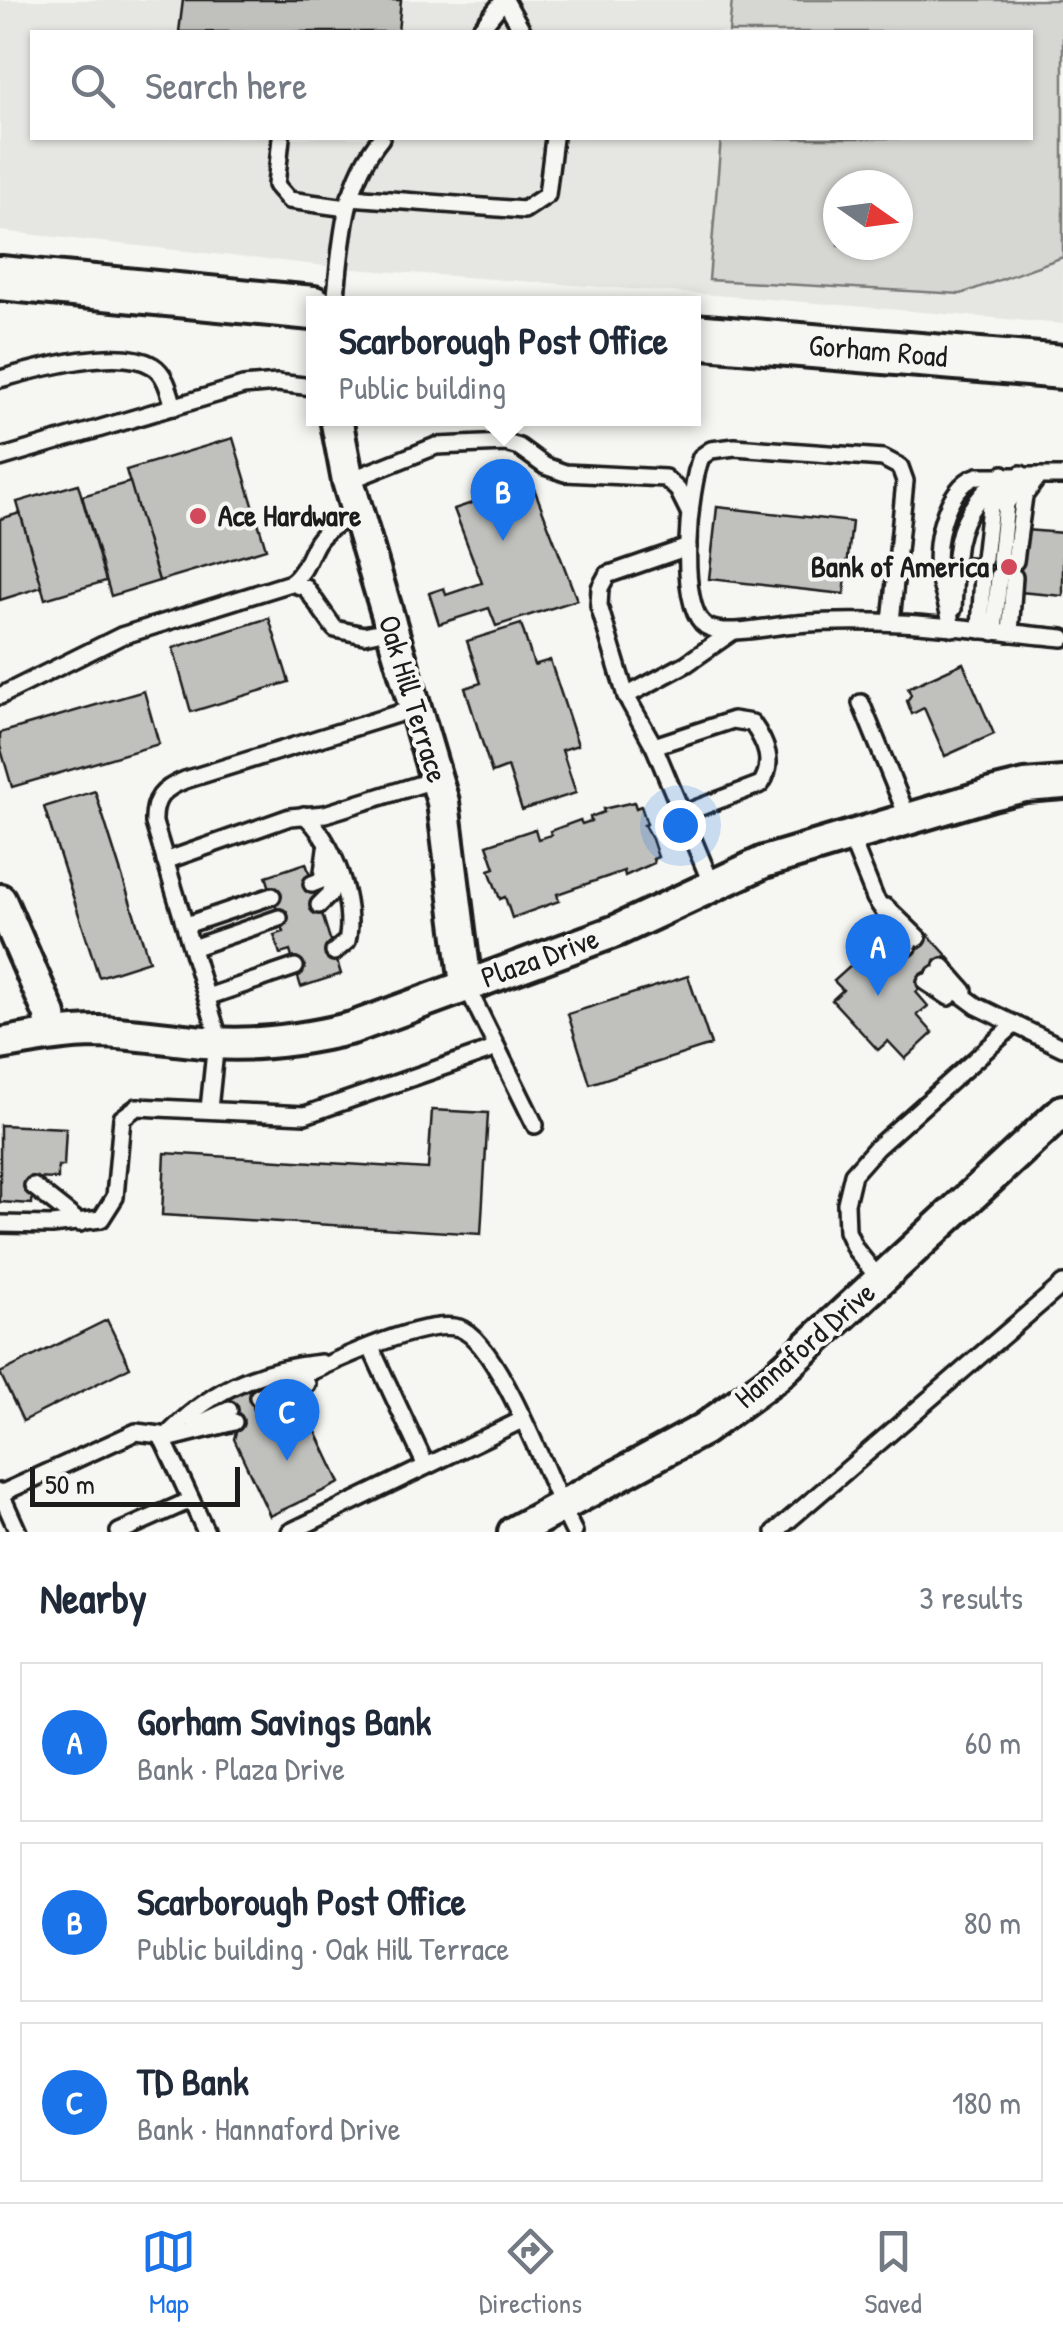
<!DOCTYPE html>
<html lang="en">
<head>
<meta charset="utf-8">
<style>
	body { margin:0; font-family:"Patrick Hand",sans-serif; background:#f6f6f7; color:#1f2937 }
	.compass { position:absolute; left:823px; top:170px; width:90px; height:90px; border-radius:50%; background:#fff; box-shadow:0 2px 8px #0004; rotate:104deg }
	.scale { position:absolute; left:30px; bottom:25px; width:210px; box-sizing:border-box; padding-left:10px; border:5px solid #1c1c1c; border-top:0; font-size:28px; line-height:35px; white-space:nowrap; color:#1c1c1c; -webkit-text-stroke:8px #f6f6f2; paint-order:stroke }
	.you { position:absolute; left:680px; top:825px; width:35px; height:35px; margin:-25px; border:8px solid #fff; border-radius:50%; background:#1a73e8; box-shadow:0 0 0 15px #1a73e833 }
	.badge { display:grid; place-items:center; width:65px; height:65px; border-radius:50%; background:#1a73e8; color:#fff; font-size:32px; font-weight:700 }
	.pin { position:absolute; translate:-50% -82px; filter:drop-shadow(0 2px 5px #0008) }
	.pin::after { content:''; position:absolute; top:52px; width:35px; height:30px; background:inherit; clip-path:polygon(0 0,100% 0,50% 100%) }
	.popup { position:absolute; left:306px; top:296px; width:395px; height:130px; box-sizing:border-box; display:grid; place-content:center; border-radius:0px; background:#fff; filter:drop-shadow(0 2px 8px #0005); font-size:32px; white-space:nowrap; color:#747a83 }
	.popup b { font-size:38px; color:#1f2937 }
	.popup::after { content:''; position:absolute; left:50%; top:100%; margin-left:-20px; border:20px solid transparent; border-top-color:#fff }
	.list { margin:0; padding:0; list-style:none }
	h2 { display:flex; justify-content:space-between; align-items:center; height:130px; margin:0; padding:0 40px; font-size:42px }
	h2 small { font-size:32px; font-weight:400; color:#747a83 }
	.list li { display:grid; grid-template-columns:65px 1fr auto; gap:30px; align-items:center; box-sizing:border-box; height:160px; margin:0 20px 20px; padding:0 20px; border:2px solid #e0e1e3; border-radius:0px }
	.list b { display:block; font-size:38px; white-space:nowrap }
	.list p { margin:0; font-size:32px; white-space:nowrap; color:#747a83 }
	.list em { font-size:32px; font-style:normal; color:#747a83 }
	.icon { flex:none; width:55px; height:55px; fill:none; stroke:currentColor; stroke-width:2; stroke-linecap:round; stroke-linejoin:round }
	.map { position:relative; flex:none; width:1063px; height:1532px; overflow:hidden }
	.search { position:absolute; background:#fff; box-shadow:0 2px 8px #0004; left:30px; right:30px; top:30px; height:110px; display:flex; align-items:center; gap:25px; box-sizing:border-box; padding:0 35px; border-radius:0px; color:#747a83; font-size:38px }
	.sheet { height:670px; background:#fff }
	nav { display:flex; justify-content:space-around; align-items:center; box-sizing:border-box; height:140px; border-top:2px solid #e0e1e3; background:#fff; font-size:28px; color:#747a83 }
	nav a { display:grid; justify-items:center; gap:5px }
	nav .on { color:#1a73e8 }
	.map>svg:first-child { display:block }
	.built { fill:#e6e6e2; fill-rule:evenodd }
	.green { fill:#d6d6d2; stroke:#797977; stroke-width:2.5; fill-rule:evenodd }
	.building { fill:#c0c0bd; stroke:#1c1c1c; stroke-width:2.5 }
	.lines { fill:none; stroke-linecap:round; stroke-linejoin:round }
	.lane-casing { stroke:#1c1c1c; stroke-width:22 }
	.street-casing { stroke:#1c1c1c; stroke-width:38 }
	.secondary-casing { stroke:#1c1c1c; stroke-width:50 }
	.lane { stroke:#f6f6f2; stroke-width:15 }
	.street { stroke:#f6f6f2; stroke-width:30 }
	.secondary { stroke:#f6f6f2; stroke-width:42 }
	.poi-dot { fill:#d1495b; stroke:#f6f6f2; stroke-width:4 }
	.labels { text-anchor:middle; stroke-width:8; stroke-linejoin:round; paint-order:stroke }
	.street-label { font-size:30px; fill:#1c1c1c; stroke:#f6f6f2 }
	.poi-label { font-size:30px; font-weight:bold; fill:#1c1c1c; stroke:#f6f6f2; text-anchor:start }
</style>
</head>
<body>
<div class="map">
<svg width="1063" height="1532" viewBox="0 0 1063 1532">
	<rect width="100%" height="100%" fill="#f6f6f2"/>
	<filter id="ink" filterUnits="userSpaceOnUse"><feTurbulence type="fractalNoise" baseFrequency=".01" numOctaves="2"/><feDisplacementMap in="SourceGraphic" scale="20" xChannelSelector="R" yChannelSelector="G"/><feConvolveMatrix kernelMatrix="1 2 1 2 8 2 1 2 1" color-interpolation-filters="sRGB"/></filter>
	<g filter="url(#ink)">
		<path class="built" d="M0,0H1063V324L782,300L354,269L0,231ZM32,32H1030V138H32ZM838,185H898V245H838Z"/>
		<path class="green" d="M732,0H1063V257L961,294L709,280L721,138H1030V32H729ZM838,185H898V245H838Z"/>
		<g class="building">
			<polygon points="183,0 401,0 398,32 179,32"/>
			<polygon points="233,438 266,549 159,581 126,470"/>
			<polygon points="130,482 159,581 111,596 82,496"/>
			<polygon points="532,483 577,600 496,626 489,608 439,624 429,593 444,588 446,595 482,583 454,509"/>
			<polygon points="78,484 106,581 45,599 17,502"/>
			<polygon points="717,507 852,522 844,594 709,579"/>
			<polygon points="20,513 42,587 0,600 0,519"/>
			<polygon points="1025,530 1063,533 1063,596 1020,592 1021,578 954,572 956,556 1022,562"/>
			<polygon points="269,618 289,682 191,712 173,648"/>
			<polygon points="521,624 534,665 550,660 578,745 562,750 576,793 522,810 508,767 492,773 465,688 481,683 467,641"/>
			<polygon points="963,663 994,734 945,756 924,708 912,714 907,701 911,695 908,688"/>
			<polygon points="144,691 159,744 12,787 0,746 0,733"/>
			<polygon points="95,791 149,961 99,977 44,807"/>
			<polygon points="634,802 636,808 641,806 647,824 644,825 652,839 658,857 653,859 654,863 625,876 624,871 557,894 559,901 512,918 505,897 500,899 489,870 495,868 487,845 535,829 538,839 551,835 550,831 580,820 582,824 591,821 590,817 604,812 603,809"/>
			<polygon points="306,863 341,974 301,987 290,951 280,954 274,935 284,932 266,876"/>
			<polygon points="925,931 951,960 916,992 928,1006 917,1015 933,1033 905,1059 888,1041 878,1050 832,1000 843,990 834,981 863,955 872,965 882,955 890,963"/>
			<polygon points="688,976 711,1045 590,1084 568,1014"/>
			<polygon points="432,1110 488,1113 481,1234 162,1215 165,1153 428,1169"/>
			<polygon points="0,1125 66,1128 64,1166 58,1166 58,1179 33,1178 32,1204 0,1202"/>
			<polygon points="107,1320 130,1367 23,1421 0,1373"/>
			<polygon points="253,1387 268,1420 303,1404 340,1483 270,1516 234,1439 237,1428 225,1401"/>
		</g>
		<g class="lines">
			<defs>
				<g id="lane">
					<polyline points="505,0 523,32"/>
					<polyline points="478,32 504,0"/>
					<polyline points="281,138 276,185 289,200 347,208"/>
					<polyline points="350,197 524,210 547,195 554,138"/>
					<path d="M335,304C342,245 342,185 381,138"/>
					<path d="M0,379C36,369 119,345 153,366C166,374 170,394 174,407"/>
					<polyline points="0,458 243,386 277,383 313,387"/>
					<polyline points="348,481 436,446 506,443 519,447 545,466 565,473 665,478 678,490 689,512"/>
					<path d="M357,514C342,521 326,528 317,542C308,557 306,571 291,583L306,588L335,629L364,635L392,629"/>
					<polyline points="688,547 607,575 600,588 599,606 626,696 654,746 712,885"/>
					<path d="M956,556C959,519 976,498 1003,474"/>
					<polyline points="984,559 990,506 1021,474"/>
					<polyline points="1000,560 1006,504 1018,485"/>
					<polyline points="1015,561 1024,496 1038,477"/>
					<polyline points="953,609 955,572"/>
					<path d="M891,622L905,481L900,467L883,458L735,447L711,450L701,457C689,488 676,606 706,626C725,638 774,625 796,624C885,616 974,630 1063,638"/>
					<path d="M952,628C949,611 945,597 940,581C931,551 944,486 978,476H1063"/>
					<polyline points="980,630 983,575"/>
					<polyline points="994,632 999,576"/>
					<polyline points="1010,633 1014,577"/>
					<polyline points="0,696 121,636 291,583"/>
					<polyline points="626,696 686,664 732,632"/>
					<polyline points="861,703 908,818"/>
					<path d="M654,746L733,720L752,723C766,743 775,763 761,784L682,814"/>
					<path d="M304,815C333,838 356,905 347,941L334,952"/>
					<polyline points="850,836 875,898 908,947"/>
					<polyline points="165,861 290,817 325,814 437,779"/>
					<polyline points="312,884 322,880 326,849"/>
					<polyline points="319,905 330,894 337,872"/>
					<polyline points="886,907 918,938"/>
					<polyline points="186,925 272,896"/>
					<polyline points="192,948 279,918"/>
					<polyline points="943,967 964,991"/>
					<polyline points="935,975 977,1006 1063,1048"/>
					<polyline points="926,982 949,997"/>
					<polyline points="466,985 535,1125"/>
					<polyline points="207,997 295,967"/>
					<path d="M209,1109L217,1032L154,823C153,799 162,789 185,780L416,708"/>
					<polyline points="33,1186 80,1223"/>
					<polyline points="0,1224 52,1225 101,1219 115,1197 122,1118 137,1107 305,1115 497,1048"/>
					<polyline points="880,1280 855,1249 847,1231 846,1203 853,1174 876,1148 1015,1024"/>
					<polyline points="371,1348 426,1466"/>
					<path d="M258,1397C298,1378 419,1316 459,1328C499,1341 552,1490 574,1532"/>
					<polyline points="263,1408 307,1384"/>
					<polyline points="196,1425 229,1410"/>
					<path d="M163,1440C208,1391 256,1369 321,1363"/>
					<polyline points="163,1440 234,1422"/>
					<polyline points="0,1492 18,1532"/>
					<polyline points="0,1494 136,1432 161,1435 206,1532"/>
					<polyline points="119,1532 191,1500"/>
					<polyline points="290,1532 522,1420"/>
					<polyline points="775,1532 1063,1284"/>
				</g>
				<g id="street">
					<polyline points="336,418 348,481 443,802 466,985"/>
					<polyline points="0,900 50,1015 52,1035"/>
					<path d="M0,1044C33,1038 65,1032 99,1032C138,1033 176,1040 214,1043C260,1046 307,1039 352,1028L616,931L764,862L992,794L1025,786L1063,783"/>
					<polyline points="514,1532 704,1429 776,1376 1063,1111"/>
				</g>
				<g id="secondary">
					<polyline points="0,278 313,308"/>
					<polyline points="693,336 1063,367"/>
				</g>
			</defs>
			<use href="#lane" class="lane-casing"/>
			<use href="#street" class="street-casing"/>
			<use href="#secondary" class="secondary-casing"/>
			<use href="#lane" class="lane"/>
			<use href="#street" class="street"/>
			<use href="#secondary" class="secondary"/>
		</g>
	</g>
	<g class="poi-dot">
		<circle cx="198" cy="516" r="10"/>
		<circle cx="1009" cy="567" r="10"/>
	</g>
	<g class="labels">
		<g class="street-label">
			<text transform="translate(878 351) rotate(5)" y="10">Gorham Road</text>
			<text transform="translate(413 699) rotate(73)" y="10">Oak Hill Terrace</text>
			<text transform="translate(540 958) rotate(-20)" y="10">Plaza Drive</text>
			<text transform="translate(805 1345) rotate(-41)" y="10">Hannaford Drive</text>
		</g>
		<g class="poi-label">
			<text x="218" y="526">Ace Hardware</text>
			<text x="989" y="577" text-anchor="end">Bank of America</text>
		</g>
	</g>
</svg>
<svg class="compass" viewBox="-18 -18 36 36"><path d="M0-13l5 13h-10z" fill="#e53935"/><path d="M0 13l5-13h-10z" fill="#747a83"/></svg>
<div class="scale">50 m</div>
<div class="you"></div>
<div class="pin badge" style="left:878px;top:996px">A</div>
<div class="pin badge" style="left:503px;top:541px">B</div>
<div class="popup"><b>Scarborough Post Office</b>Public building</div>
<div class="pin badge" style="left:287px;top:1461px">C</div>
<div class="search"><svg class="icon" aria-label="search" viewBox="0 0 24 24"><circle cx="10" cy="10" r="6"/><path d="M15 15l6 6"/></svg>Search here</div>
</div>
<section class="sheet">
<h2>Nearby<small>3 results</small></h2>
<ul class="list">
<li><span class="badge">A</span><div><b>Gorham Savings Bank</b><p>Bank · Plaza Drive</p></div><em>60 m</em></li>
<li><span class="badge">B</span><div><b>Scarborough Post Office</b><p>Public building · Oak Hill Terrace</p></div><em>80 m</em></li>
<li><span class="badge">C</span><div><b>TD Bank</b><p>Bank · Hannaford Drive</p></div><em>180 m</em></li>
</ul>
</section>
<nav>
<a class="on"><svg class="icon" aria-label="map" viewBox="0 0 24 24"><path d="M3 6l6-2 6 2 6-2v14l-6 2-6-2-6 2zM9 4v14M15 6v14"/></svg>Map</a>
<a><svg class="icon" aria-label="directions" viewBox="0 0 24 24"><path d="M12 3l9 9-9 9-9-9zM9 14v-3h6M13 9l2 2-2 2"/></svg>Directions</a>
<a><svg class="icon" aria-label="saved" viewBox="0 0 24 24"><path d="M7 4h10v16l-5-4-5 4z"/></svg>Saved</a>
</nav>
</body>
</html>
